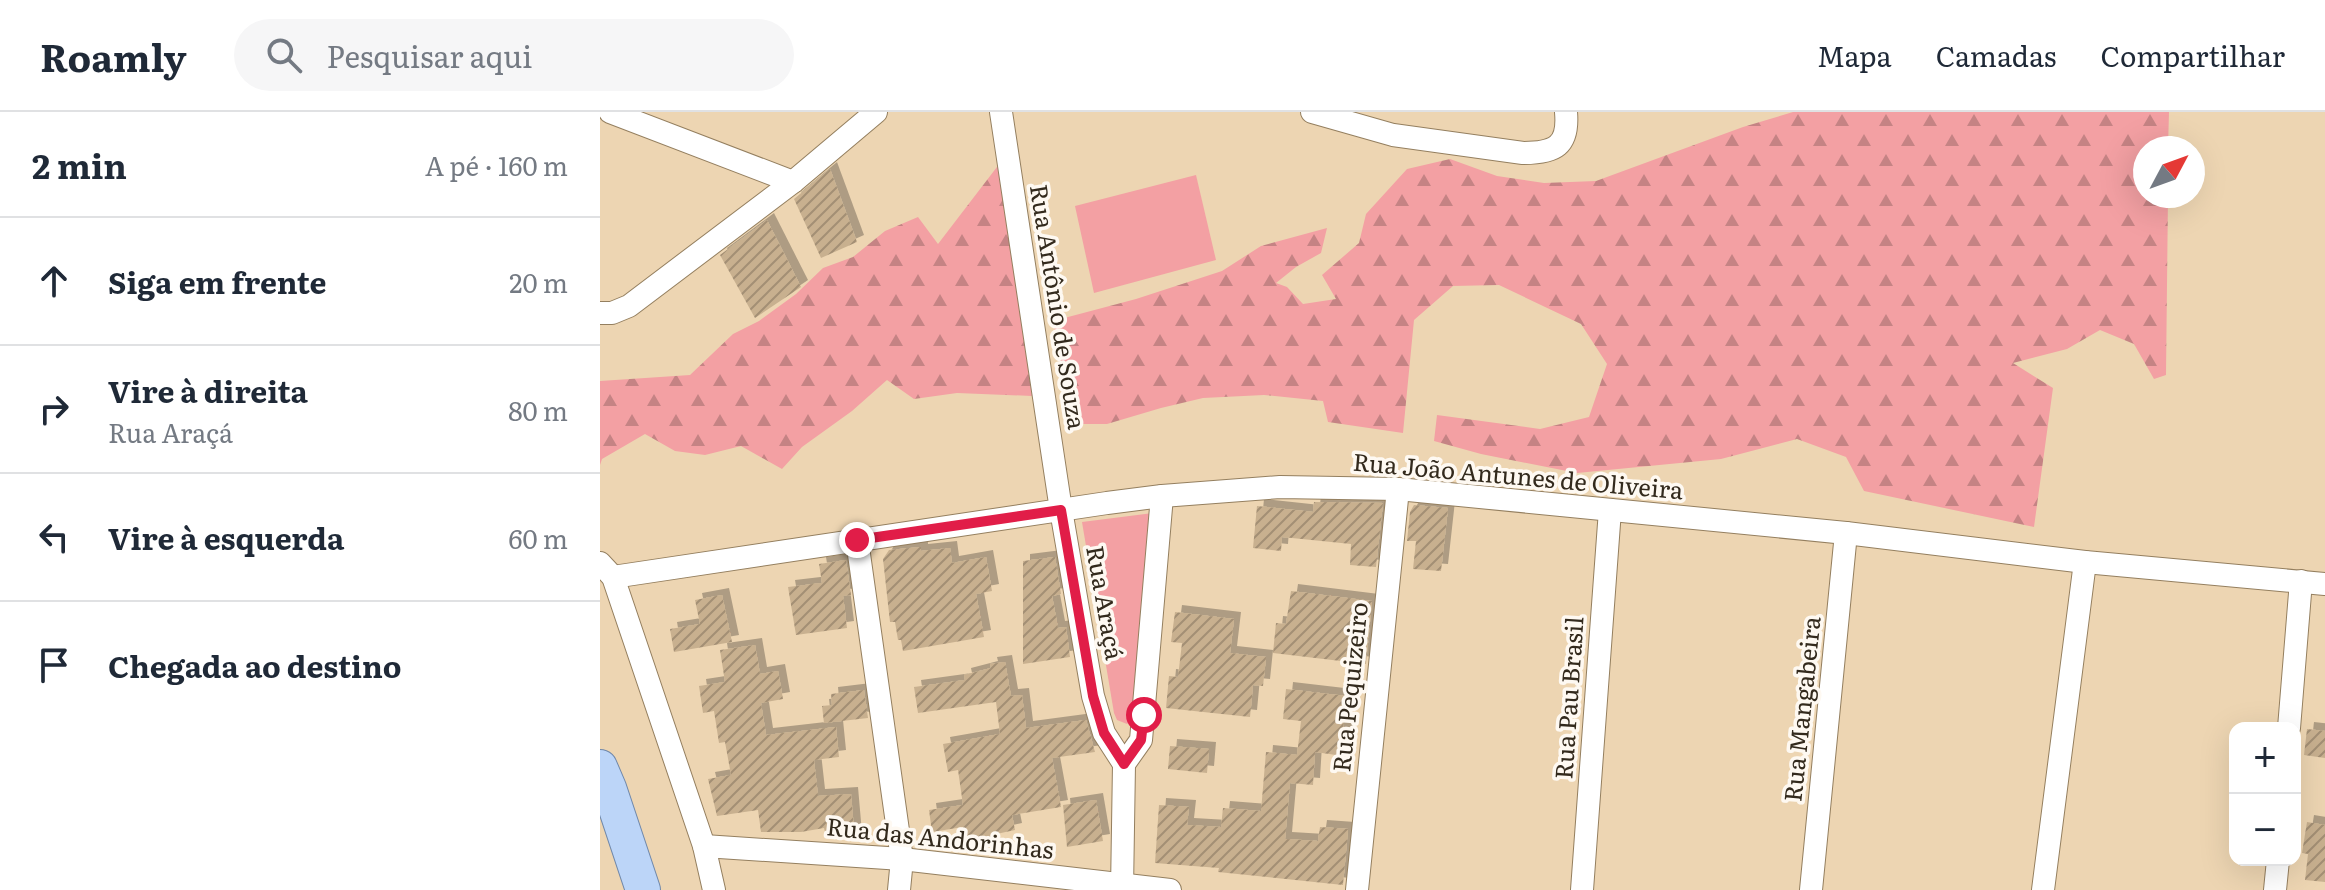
<!DOCTYPE html>
<html lang="pt">
<head>
<meta charset="utf-8">
<style>
	body { margin:0; font-family:Literata,serif; background:#f6f6f7; color:#1f2937 }
	.controls { position:absolute; right:24px; bottom:24px; display:grid; overflow:hidden; border-radius:16px; box-shadow:0 8px 32px #0002 }
	.controls button { width:72px; height:72px; display:grid; place-items:center; padding:0; border:0; border-bottom:2px solid #e0e1e3; background:#fff; color:#1f2937; font:40px sans-serif }
	.compass { position:absolute; left:1533px; top:24px; width:72px; height:72px; border-radius:50%; background:#fff; box-shadow:0 8px 32px #0002; rotate:49deg }
	.stop { position:absolute; width:24px; height:24px; margin:-18px; border:6px solid #e11d48; border-radius:50%; background:#fff }
	.stop.end { background:#e11d48; border-color:#fff; box-shadow:0 2px 8px #0008 }
	.list { margin:0; padding:0; list-style:none }
	h2 { display:flex; justify-content:space-between; align-items:center; height:104px; margin:0; padding:0 32px; font-size:34px }
	h2 small { font-size:26px; font-weight:400; color:#747a83 }
	.list li { display:grid; grid-template-columns:52px 1fr auto; gap:24px; align-items:center; box-sizing:border-box; height:128px; padding:0 32px; border-top:2px solid #e0e1e3 }
	.list b { display:block; font-size:30px; white-space:nowrap }
	.list p { margin:0; font-size:26px; white-space:nowrap; color:#747a83 }
	.list em { font-size:26px; font-style:normal; color:#747a83 }
	.icon { flex:none; width:44px; height:44px; fill:none; stroke:currentColor; stroke-width:2; stroke-linecap:round; stroke-linejoin:round }
	.map { position:relative; flex:none; width:1725px; height:778px; overflow:hidden }
	header { display:flex; align-items:center; gap:48px; box-sizing:border-box; height:112px; padding:0 40px; background:#fff; border-bottom:2px solid #e0e1e3 }
	header strong { font-size:38px }
	nav { display:flex; gap:44px; margin-inline-start:auto; font-size:28px }
	.search { width:560px; height:72px; background:#f6f6f7; display:flex; align-items:center; gap:20px; box-sizing:border-box; padding:0 28px; border-radius:44px; color:#747a83; font-size:30px }
	main { display:flex }
	aside { flex:1; background:#fff }
	.map>svg:first-child { display:block }
	.forest { fill:url(#forest-firs) }
	.green { fill:#f3a0a3 }
	.building { fill:url(#building-hatch); filter:url(#shadow) }
	.lines { fill:none; stroke-linecap:round; stroke-linejoin:round }
	.street-casing { stroke:#947f5f; stroke-width:24 }
	.primary-casing { stroke:#6f87a9; stroke-width:36 }
	.street { stroke:#fff; stroke-width:22 }
	.primary { stroke:#bcd5f8; stroke-width:34 }
	.route { stroke:#e11d48; stroke-width:10 }
	.labels { text-anchor:middle; stroke-width:7; stroke-linejoin:round; paint-order:stroke }
	.street-label { font-size:24px; fill:#332a1d; stroke:#fef9f2 }
</style>
</head>
<body>
<header>
<strong>Roamly</strong>
<div class="search"><svg class="icon" aria-label="search" viewBox="0 0 24 24"><circle cx="10" cy="10" r="6"/><path d="M15 15l6 6"/></svg>Pesquisar aqui</div>
<nav><a>Mapa</a><a>Camadas</a><a>Compartilhar</a></nav>
</header>
<main>
<aside>
<h2>2 min<small>A pé · 160 m</small></h2>
<ul class="list">
<li><svg class="icon" aria-label="ahead" viewBox="0 0 24 24"><path d="M12 20V5M6 11l6-6 6 6"/></svg><div><b>Siga em frente</b></div><em>20 m</em></li>
<li><svg class="icon" aria-label="right" viewBox="0 0 24 24"><path d="M7 20v-9h11M14 6l5 5-5 5"/></svg><div><b>Vire à direita</b><p>Rua Araçá</p></div><em>80 m</em></li>
<li><svg class="icon" aria-label="left" viewBox="0 0 24 24"><path d="M17 20v-9H6M10 6l-5 5 5 5"/></svg><div><b>Vire à esquerda</b></div><em>60 m</em></li>
<li><svg class="icon" aria-label="arrive" viewBox="0 0 24 24"><path d="M6 21V4h12l-3 4 3 4H6"/></svg><div><b>Chegada ao destino</b></div></li>
</ul>
</aside>
<div class="map">
<svg width="1725" height="778" viewBox="0 0 1725 778">
	<defs>
		<pattern id="forest-firs" width="22" height="20" patternUnits="userSpaceOnUse" patternTransform="scale(2)"><rect width="22" height="20" fill="#f3a0a3"/><path d="M5 1l3.5 6h-7zM16 11l3.5 6h-7z" fill="#c58384"/></pattern>
		<pattern id="building-hatch" width="6" height="6" patternUnits="userSpaceOnUse" patternTransform="scale(2)"><rect width="6" height="6" fill="#c8b08f"/><path d="M-1 1l2-2M0 6l6-6M5 7l2-2" fill="none" stroke="#a38f74"/></pattern>
		<filter id="shadow"><feDropShadow dx="7" dy="-7" stdDeviation="0" flood-color="#0004"/></filter>
	</defs>
	<rect width="100%" height="100%" fill="#edd5b2"/>
	<g class="forest">
		<polygon points="1193,0 1569,0 1568,36 1545,36 1545,84 1568,84 1566,263 1554,267 1534,232 1500,218 1467,237 1413,251 1453,276 1434,415 1264,379 1246,345 1197,327 1121,347 977,361 881,342 834,329 837,303 940,317 989,305 1007,252 981,212 899,173 853,174 814,208 803,321 728,310 723,289 664,283 603,286 561,296 507,312 466,312 460,246 453,209 536,187 622,159 661,134 727,116 721,141 696,155 676,171 687,175 703,192 736,187 722,163 759,131 766,102 807,57 850,47 897,64 944,71 996,69 1143,15"/>
		<polygon points="400,51 432,284 357,281 314,287 287,268 252,299 202,335 182,357 141,334 105,343 75,339 45,322 2,347 0,353 0,269 90,263 133,222 159,209 196,182 223,156 253,145 285,119 318,105 338,132"/>
	</g>
	<g class="green">
		<polygon points="596,63 616,148 494,181 475,94"/>
		<polygon points="553,401 535,607 527,612 517,608 514,601 482,410"/>
	</g>
	<g class="building">
		<polygon points="230,57 257,130 221,146 194,87"/>
		<polygon points="167,108 201,175 155,206 120,143"/>
		<polygon points="714,390 783,391 776,455 750,453 751,432 682,425 681,439 653,436 657,394 713,400"/>
		<polygon points="814,393 848,396 841,459 813,457 816,429 807,429 810,400"/>
		<polygon points="321,435 321,439 350,436 352,451 386,445 392,479 376,482 384,525 303,539 301,528 298,528 295,510 290,510 283,447 289,438"/>
		<polygon points="455,445 461,482 452,484 458,516 466,515 470,545 423,552 423,449"/>
		<polygon points="246,448 251,483 243,484 247,516 196,523 188,475 222,471 219,452"/>
		<polygon points="691,479 772,489 766,552 673,541 676,511 686,512"/>
		<polygon points="122,483 132,530 74,540 70,517 100,512 95,488"/>
		<polygon points="575,500 634,507 630,541 666,545 663,574 653,573 650,605 566,596 569,564 578,565 582,531 571,530"/>
		<polygon points="155,533 160,562 178,559 183,587 161,591 166,623 236,615 239,645 214,648 218,684 251,682 255,728 226,724 224,716 201,720 161,720 158,698 117,704 108,667 131,663 125,630 119,631 114,599 103,601 99,574 125,570 120,538"/>
		<polygon points="405,550 411,584 422,583 426,616 486,608 495,640 452,646 461,695 412,703 415,718 387,724 389,733 367,737 363,715 332,720 329,698 363,693 358,658 348,660 343,632 400,622 396,590 318,601 314,575 365,568 364,563 391,556 390,552"/>
		<polygon points="686,577 746,584 743,618 746,618 743,644 715,640 713,673 690,671 685,727 718,729 720,715 748,717 743,773 618,760 619,756 555,751 559,693 589,695 587,713 621,715 623,696 661,699 666,640 697,643 701,609 683,607"/>
		<polygon points="264,578 268,606 224,611 222,594 232,593 231,582"/>
		<polygon points="1707,617 1725,619 1725,646 1704,643"/>
		<polygon points="570,634 609,637 607,661 568,657"/>
		<polygon points="496,688 503,729 467,735 463,693"/>
		<polygon points="1707,710 1725,713 1725,770 1705,768 1708,742 1702,741"/>
	</g>
	<g class="lines">
		<defs>
			<g id="street">
				<polyline points="10,0 193,70"/>
				<polyline points="401,0 461,398 493,584 504,621 524,652 522,778"/>
				<path d="M712,0L793,23L923,41C955,41 969,34 966,0"/>
				<polyline points="0,201 12,201 29,194 193,70 276,0"/>
				<polyline points="257,428 302,747 299,778"/>
				<polyline points="0,451 13,465 104,734 114,778"/>
				<polyline points="13,465 507,391 562,384 680,375 798,377 1246,421 1485,450 1725,472"/>
				<polyline points="1689,616 1701,469"/>
				<polyline points="524,652 541,628 562,384"/>
				<polyline points="104,734 302,747 570,778"/>
				<polyline points="757,778 798,377"/>
				<polyline points="982,778 1010,398"/>
				<polyline points="1211,778 1246,421"/>
				<polyline points="1443,778 1485,450"/>
				<polyline points="1675,778 1678,748"/>
			</g>
			<polyline id="primary" points="0,655 9,676 43,778"/>
		</defs>
		<use href="#street" class="street-casing"/>
		<use href="#primary" class="primary-casing"/>
		<use href="#street" class="street"/>
		<use href="#primary" class="primary"/>
	</g>
	<g class="lines">
		<polyline class="route" points="257,428 461,398 493,584 504,621 524,652 541,628 544,603"/>
	</g>
	<g class="labels">
		<g class="street-label">
			<text transform="translate(457 195) rotate(81)" y="8">Rua Antônio de Souza</text>
			<text transform="translate(918 365) rotate(5)" y="8">Rua João Antunes de Oliveira</text>
			<text transform="translate(504 491) rotate(80)" y="8">Rua Araçá</text>
			<text transform="translate(751 575) rotate(-84)" y="8">Rua Pequizeiro</text>
			<text transform="translate(970 586) rotate(-86)" y="8">Rua Pau Brasil</text>
			<text transform="translate(1203 597) rotate(-84)" y="8">Rua Mangabeira</text>
			<text transform="translate(340 727) rotate(6)" y="8">Rua das Andorinhas</text>
		</g>
	</g>
</svg>
<div class="controls">
<button>+</button>
<button>−</button>
</div>
<svg class="compass" viewBox="-18 -18 36 36"><path d="M0-13l5 13h-10z" fill="#e53935"/><path d="M0 13l5-13h-10z" fill="#747a83"/></svg>
<div class="stop" style="left:544px;top:603px"></div>
<div class="stop end" style="left:257px;top:428px"></div>
</div>
</main>
</body>
</html>
